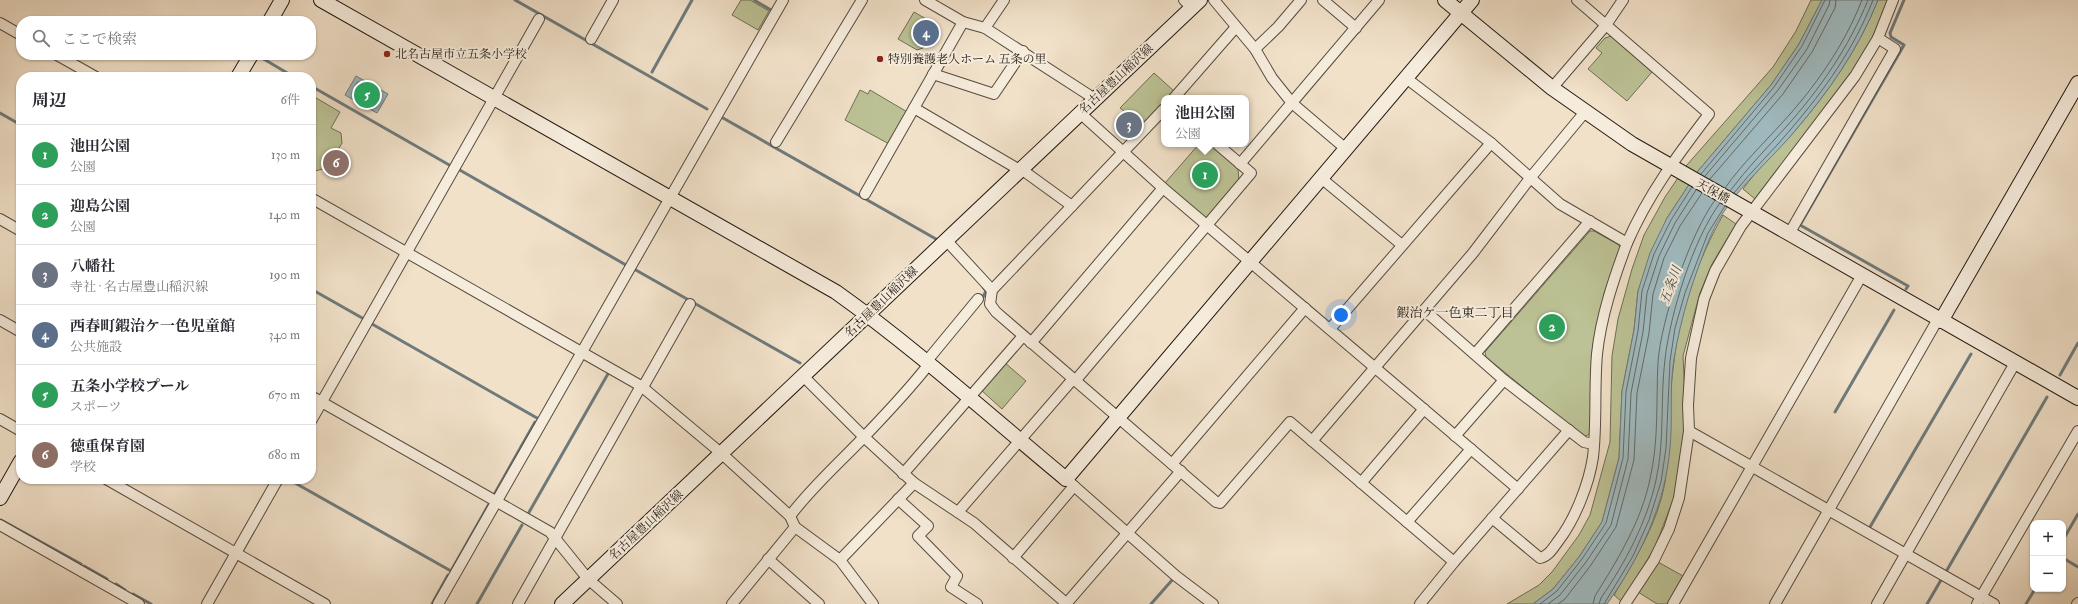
<!DOCTYPE html>
<html lang="ja">
<head>
<meta charset="utf-8">
<style>
	body { margin:0; font-family:"IM FELL Double Pica","Noto Serif JP",serif; background:#f7f7f7; color:#2b2b33 }
	.controls { position:absolute; right:12px; bottom:12px; display:grid; overflow:hidden; border-radius:8px; box-shadow:0 1px 3px #0004 }
	.controls button { width:36px; height:36px; display:grid; place-items:center; padding:0; border:0; border-bottom:1px solid #e1e1e2; background:#fff; color:#2b2b33; font:20px sans-serif }
	.you { position:absolute; left:1341px; top:315px; width:14px; height:14px; margin:-10px; border:3px solid #fff; border-radius:50%; background:#1a73e8; box-shadow:0 0 0 6px #1a73e833 }
	.badge { display:grid; place-items:center; width:26px; height:26px; border-radius:50%; background:#ea580c; color:#fff; font-size:13px; font-weight:700 }
	.pin { position:absolute; translate:-50% -50%; border:2px solid #fff; box-shadow:0 1px 4px #0006 }
	.popup { position:absolute; left:1161px; top:95px; width:88px; height:52px; box-sizing:border-box; display:grid; place-content:center; border-radius:8px; background:#fff; filter:drop-shadow(0 1px 3px #0005); font-size:13px; white-space:nowrap; color:#7c7c81 }
	.popup b { font-size:15px; color:#2b2b33 }
	.popup::after { content:''; position:absolute; left:50%; top:100%; margin-left:-8px; border:8px solid transparent; border-top-color:#fff }
	.list { margin:0; padding:0; list-style:none }
	h2 { display:flex; justify-content:space-between; align-items:center; height:52px; margin:0; padding:0 16px; font-size:17px }
	h2 small { font-size:13px; font-weight:400; color:#7c7c81 }
	.list li { display:grid; grid-template-columns:26px 1fr auto; gap:12px; align-items:center; box-sizing:border-box; height:60px; padding:0 16px; border-top:1px solid #e1e1e2 }
	.list b { display:block; font-size:15px; white-space:nowrap }
	.list p { margin:0; font-size:13px; white-space:nowrap; color:#7c7c81 }
	.list em { font-size:13px; font-style:normal; color:#7c7c81 }
	.icon { flex:none; width:22px; height:22px; fill:none; stroke:currentColor; stroke-width:2; stroke-linecap:round; stroke-linejoin:round }
	.map { position:relative; flex:none; width:2078px; height:604px; overflow:hidden }
	.search { position:absolute; background:#fff; box-shadow:0 1px 3px #0004; left:16px; top:16px; width:300px; height:44px; display:flex; align-items:center; gap:10px; box-sizing:border-box; padding:0 14px; border-radius:16px; color:#7c7c81; font-size:15px }
	.panel { position:absolute; background:#fff; box-shadow:0 1px 3px #0004; left:16px; top:72px; width:300px; height:412px; border-radius:16px }
	.map>svg:first-child { display:block }
	.green { fill:#bcc295; stroke:#6f6e54 }
	.water { fill:#a0bbc1; stroke:#6e7a7b }
	.lines { fill:none; stroke-linecap:round; stroke-linejoin:round }
	.shore { stroke:#616a6a; stroke-width:1 }
	.stream { stroke:#6e7a7b; stroke-width:3 }
	.street-casing { stroke:#564b40; stroke-width:12 }
	.secondary-casing { stroke:#221912; stroke-width:16 }
	.street { stroke:#f6ecdc; stroke-width:10 }
	.secondary { stroke:#f6ecdc; stroke-width:14 }
	.poi-dot { fill:#8f2418; stroke:#f6ecdc; stroke-width:1.5 }
	.labels { text-anchor:middle; stroke-width:4; stroke-linejoin:round; paint-order:stroke }
	.poi-label { font-size:12px; fill:#221912; stroke:#f6ecdc; text-anchor:start }
	.street-label { font-size:12px; fill:#221912; stroke:#f6ecdc }
	.water-label { font-size:13px; font-style:italic; fill:#4e524f; stroke:#f6ecdc }
	.neighbourhood-label { font-size:13px; fill:#221912; stroke:#f6ecdc }
</style>
</head>
<body>
<div class="map">
<svg width="2078" height="604" viewBox="0 0 2078 604">
	<rect width="100%" height="100%" fill="#f1e1c9"/>
	<filter id="stains"><feTurbulence type="fractalNoise" baseFrequency=".005" numOctaves="4"/><feColorMatrix values="0 0 0 0 .2 0 0 0 0 .09 0 0 0 0 .02 0 0 0 .5 -.17"/></filter>
	<radialGradient id="worn" r=".72"><stop offset=".6" stop-color="#630" stop-opacity="0"/><stop offset="1" stop-color="#630" stop-opacity=".3"/></radialGradient>
	<g class="green">
		<polygon points="741,0 750,0 769,11 758,30 732,15"/>
		<polygon points="1811,0 1822,0 1799,44 1771,85 1698,171 1667,218 1638,291 1634,330 1622,391 1619,458 1602,522 1579,557 1553,589 1533,604 1507,604 1539,585 1552,572 1579,535 1590,515 1610,442 1612,356 1618,319 1632,269 1644,235 1665,197 1686,166 1773,67 1796,31"/>
		<path d="M1878,0H1890L1879,30L1853,74L1755,199L1743,189C1758,168 1777,151 1794,132C1829,91 1858,50 1878,0Z"/>
		<polygon points="914,12 933,23 933,30 923,48 917,50 898,39"/>
		<polygon points="1611,36 1652,72 1627,101 1588,69 1602,53 1596,48 1605,38"/>
		<polygon points="1154,73 1174,91 1168,98 1164,98 1164,103 1143,126 1120,108"/>
		<polygon points="860,90 868,94 870,90 909,113 891,145 845,120"/>
		<polygon points="311,95 340,112 331,128 341,133 342,143 327,168 311,172"/>
		<polygon points="1199,144 1210,144 1238,168 1239,182 1211,216 1206,218 1165,183"/>
		<path d="M1723,215L1736,224L1712,264L1700,293L1683,356L1686,418L1675,495L1655,547L1622,602L1614,595C1634,561 1658,523 1665,482C1671,443 1668,401 1674,361C1680,311 1698,259 1723,215Z"/>
		<polygon points="1590,231 1594,231 1619,245 1620,249 1604,294 1591,433 1584,437 1486,357 1485,352"/>
		<polygon points="1004,362 1026,381 1002,409 980,389"/>
		<polygon points="1658,562 1683,576 1667,604 1657,604 1638,592"/>
	</g>
	<g class="water">
		<path d="M1822,0H1878C1858,50 1829,91 1794,132C1766,165 1729,194 1711,235C1694,275 1681,316 1674,359C1669,388 1673,418 1670,448C1665,505 1640,558 1607,604H1533L1553,589L1579,557L1602,522L1619,458L1622,391L1634,330L1638,291L1650,253L1667,218L1698,171L1771,85L1799,44Z"/>
		<polygon points="356,76 388,94 377,113 345,95"/>
	</g>
	<g class="lines">
		<g class="shore">
			<polygon points="359,82 382,95 376,107 352,94 357,83"/>
			<polygon points="361,89 374,97 375,99 372,100 359,93 358,90"/>
			<polyline points="1701,174 1774,87 1802,46 1825,0"/>
			<polyline points="1705,176 1778,90 1807,49 1829,5 1830,0"/>
			<polyline points="1710,179 1783,94 1812,52 1835,8 1836,0"/>
			<path d="M1725,188C1742,164 1762,145 1782,123C1815,87 1844,46 1862,0"/>
			<path d="M1730,191C1747,168 1767,148 1786,127C1820,89 1849,47 1868,0"/>
			<path d="M1734,193C1752,170 1773,151 1791,129C1825,89 1854,49 1873,0"/>
			<polyline points="1540,604 1557,591 1582,559 1606,523 1623,458 1626,392 1638,331 1642,291 1654,254 1671,220 1692,187"/>
			<polyline points="1548,604 1560,595 1586,562 1611,525 1628,459 1631,393 1643,332 1647,293 1659,256 1675,223 1696,190"/>
			<polyline points="1558,604 1565,599 1591,565 1616,527 1634,460 1637,393 1649,333 1653,294 1664,258 1680,226 1702,193"/>
			<path d="M1593,604L1595,596C1618,559 1641,522 1650,479C1659,440 1656,401 1658,362C1661,320 1690,234 1715,200"/>
			<path d="M1599,604L1601,598C1625,563 1647,522 1656,480C1665,440 1660,400 1665,359C1670,315 1693,239 1720,203"/>
			<polyline points="1604,604 1633,556 1649,520 1661,482 1666,448 1670,361 1675,328 1685,293 1708,233 1725,206"/>
		</g>
		<g class="stream">
			<polyline points="515,0 707,109"/>
			<polyline points="754,0 771,10"/>
			<polyline points="1904,0 1890,33 1891,37 1904,45 1800,225 1908,286 1906,289"/>
			<polyline points="262,58 294,77"/>
			<polyline points="652,72 692,0"/>
			<polyline points="311,86 451,166"/>
			<polyline points="0,113 21,125"/>
			<polyline points="723,118 936,239"/>
			<polyline points="458,169 626,265"/>
			<polyline points="634,269 800,363"/>
			<polyline points="311,289 364,319"/>
			<polyline points="981,301 986,291 983,287"/>
			<polyline points="372,324 537,418"/>
			<polyline points="2060,375 2078,343"/>
			<polyline points="1835,412 1894,310"/>
			<polyline points="288,479 451,571 489,504"/>
			<polyline points="495,493 535,422"/>
			<polyline points="528,514 609,372"/>
			<polyline points="1,520 81,564"/>
			<polyline points="1870,527 1971,354"/>
			<polyline points="2063,540 2078,514"/>
			<polyline points="2063,558 2078,567"/>
			<polyline points="84,566 107,579"/>
			<polyline points="1947,570 2047,397"/>
			<polyline points="116,584 125,590"/>
			<polyline points="133,594 151,604"/>
			<polyline points="432,604 448,575"/>
			<polyline points="477,604 522,525"/>
			<polyline points="1151,604 1173,579"/>
			<polyline points="1927,604 1941,580"/>
			<polyline points="2026,604 2035,589"/>
		</g>
		<defs>
			<g id="street">
				<polyline points="925,0 963,22 985,28 1095,99"/>
				<polyline points="1184,0 1192,8"/>
				<polyline points="1214,0 1255,49 1272,78 1292,103 1346,149"/>
				<polyline points="1323,0 1356,28"/>
				<path d="M1577,0L1709,114C1677,156 1649,193 1627,243"/>
				<polyline points="0,23 21,35"/>
				<polyline points="985,28 1004,0"/>
				<polyline points="591,39 613,0"/>
				<polyline points="1255,49 1278,27 1301,0"/>
				<polyline points="57,55 96,77"/>
				<polyline points="933,74 994,94 1023,51"/>
				<path d="M1406,78L1491,143L1560,204L1627,243C1614,278 1601,316 1597,354C1594,388 1597,423 1593,457C1589,484 1575,519 1559,540C1553,548 1549,556 1540,558L1492,518"/>
				<polyline points="1552,88 1606,25 1623,0"/>
				<polyline points="1174,98 1236,27"/>
				<polyline points="914,108 1018,169 1021,169 1072,206"/>
				<polyline points="1164,109 992,290 990,304 996,312 1216,502 1220,503 1290,422 1454,562"/>
				<polyline points="1080,113 1163,188 1518,489"/>
				<polyline points="776,142 862,0"/>
				<polyline points="1240,164 1379,0"/>
				<polyline points="1321,178 1402,245"/>
				<polyline points="865,194 963,22"/>
				<polyline points="311,198 641,386 721,453 790,516 795,527 840,560 873,604"/>
				<polyline points="0,219 21,231"/>
				<polyline points="1789,234 1895,49 1878,38"/>
				<polyline points="946,240 992,290"/>
				<polyline points="1424,310 1504,380 1584,442 1593,444"/>
				<polyline points="0,320 21,332"/>
				<polyline points="1330,329 1491,143"/>
				<polyline points="1031,343 1163,188"/>
				<polyline points="1475,354 1590,221"/>
				<polyline points="926,362 978,299"/>
				<polyline points="803,376 864,437 914,483 974,523 1067,604"/>
				<polyline points="1075,381 1251,173 1217,144"/>
				<polyline points="643,387 690,304"/>
				<polyline points="311,396 550,532 588,579 617,604"/>
				<polyline points="0,419 21,431"/>
				<polyline points="311,421 539,19"/>
				<polyline points="1689,431 1994,604"/>
				<polyline points="1455,436 1504,380"/>
				<polyline points="1312,441 1473,253 1531,177 1585,112"/>
				<polyline points="1172,464 1305,308"/>
				<polyline points="903,474 1023,336"/>
				<polyline points="106,479 325,604"/>
				<polyline points="1066,479 1176,576 1213,604"/>
				<polyline points="1361,483 1424,409"/>
				<polyline points="898,499 928,526 918,536 957,576 951,587 977,604"/>
				<polyline points="958,512 1073,379"/>
				<path d="M790,516C812,487 838,464 863,438C886,414 909,390 929,364"/>
				<polyline points="1407,522 1471,449"/>
				<polyline points="0,525 139,604"/>
				<polyline points="1013,558 1074,486"/>
				<polyline points="768,559 819,604"/>
				<polyline points="840,560 914,483"/>
				<polyline points="207,604 278,479"/>
				<polyline points="438,604 783,0"/>
				<polyline points="518,604 641,386"/>
				<polyline points="732,604 795,527"/>
				<polyline points="1066,604 1181,471"/>
				<polyline points="1420,604 1454,562 1569,430"/>
				<polyline points="1625,604 1654,560 1669,529 1679,498 1689,431 1688,405 1691,358 1704,299 1715,271 1741,226 1855,76 1878,38 1893,0"/>
				<polyline points="1673,604 1862,275"/>
				<polyline points="1775,604 1938,319"/>
				<polyline points="1877,604 2015,363"/>
				<polyline points="1977,604 2078,431"/>
				<polyline points="2077,604 2078,603"/>
			</g>
			<g id="secondary">
				<path d="M321,0L836,292C916,349 990,416 1066,479L1472,0"/>
				<polyline points="1445,0 1552,88 1632,144 2078,398"/>
				<polyline points="270,21 282,0"/>
				<polyline points="238,77 251,55"/>
				<polyline points="1941,321 2078,83"/>
				<polyline points="0,498 21,461"/>
				<polyline points="562,604 1200,0"/>
			</g>
		</defs>
		<use href="#street" class="street-casing"/>
		<use href="#secondary" class="secondary-casing"/>
		<use href="#street" class="street"/>
		<use href="#secondary" class="secondary"/>
	</g>
	<g class="poi-dot">
		<circle cx="387" cy="54" r="4"/>
		<circle cx="880" cy="59" r="4"/>
	</g>
	<g class="labels">
		<g class="poi-label">
			<text x="395" y="58">北名古屋市立五条小学校</text>
			<text x="888" y="63">特別養護老人ホーム 五条の里</text>
		</g>
		<g class="street-label">
			<text transform="translate(1116 79) rotate(-43)" y="4">名古屋豊山稲沢線</text>
			<text transform="translate(1713 191) rotate(29)" y="4">天保橋</text>
			<text transform="translate(881 302) rotate(-44)" y="4">名古屋豊山稲沢線</text>
			<text transform="translate(646 525) rotate(-43)" y="4">名古屋豊山稲沢線</text>
		</g>
		<g class="water-label">
			<text transform="translate(1670 285) rotate(-70)" y="5">五条川</text>
		</g>
		<g class="neighbourhood-label">
			<text x="1455" y="317">鍜治ケ一色東二丁目</text>
		</g>
	</g>
	<rect width="100%" height="100%" filter="url(#stains)"/>
	<rect width="100%" height="100%" fill="url(#worn)"/>
</svg>
<div class="controls">
<button>+</button>
<button>−</button>
</div>
<div class="you"></div>
<div class="pin badge" style="left:1205px;top:175px;background:#2e9e5b">1</div>
<div class="popup"><b>池田公園</b>公園</div>
<div class="pin badge" style="left:1552px;top:327px;background:#2e9e5b">2</div>
<div class="pin badge" style="left:1129px;top:125px;background:#6b7280">3</div>
<div class="pin badge" style="left:926px;top:33px;background:#5c6f8a">4</div>
<div class="pin badge" style="left:367px;top:95px;background:#2e9e5b">5</div>
<div class="pin badge" style="left:336px;top:163px;background:#8d6e63">6</div>
<div class="search"><svg class="icon" aria-label="search" viewBox="0 0 24 24"><circle cx="10" cy="10" r="6"/><path d="M15 15l6 6"/></svg>ここで検索</div>
<section class="panel">
<h2>周辺<small>6件</small></h2>
<ul class="list">
<li><span class="badge" style="background:#2e9e5b">1</span><div><b>池田公園</b><p>公園</p></div><em>130 m</em></li>
<li><span class="badge" style="background:#2e9e5b">2</span><div><b>迎島公園</b><p>公園</p></div><em>140 m</em></li>
<li><span class="badge" style="background:#6b7280">3</span><div><b>八幡社</b><p>寺社 · 名古屋豊山稲沢線</p></div><em>190 m</em></li>
<li><span class="badge" style="background:#5c6f8a">4</span><div><b>西春町鍜治ケ一色児童館</b><p>公共施設</p></div><em>340 m</em></li>
<li><span class="badge" style="background:#2e9e5b">5</span><div><b>五条小学校プール</b><p>スポーツ</p></div><em>670 m</em></li>
<li><span class="badge" style="background:#8d6e63">6</span><div><b>徳重保育園</b><p>学校</p></div><em>680 m</em></li>
</ul>
</section>
</div>
</body>
</html>
